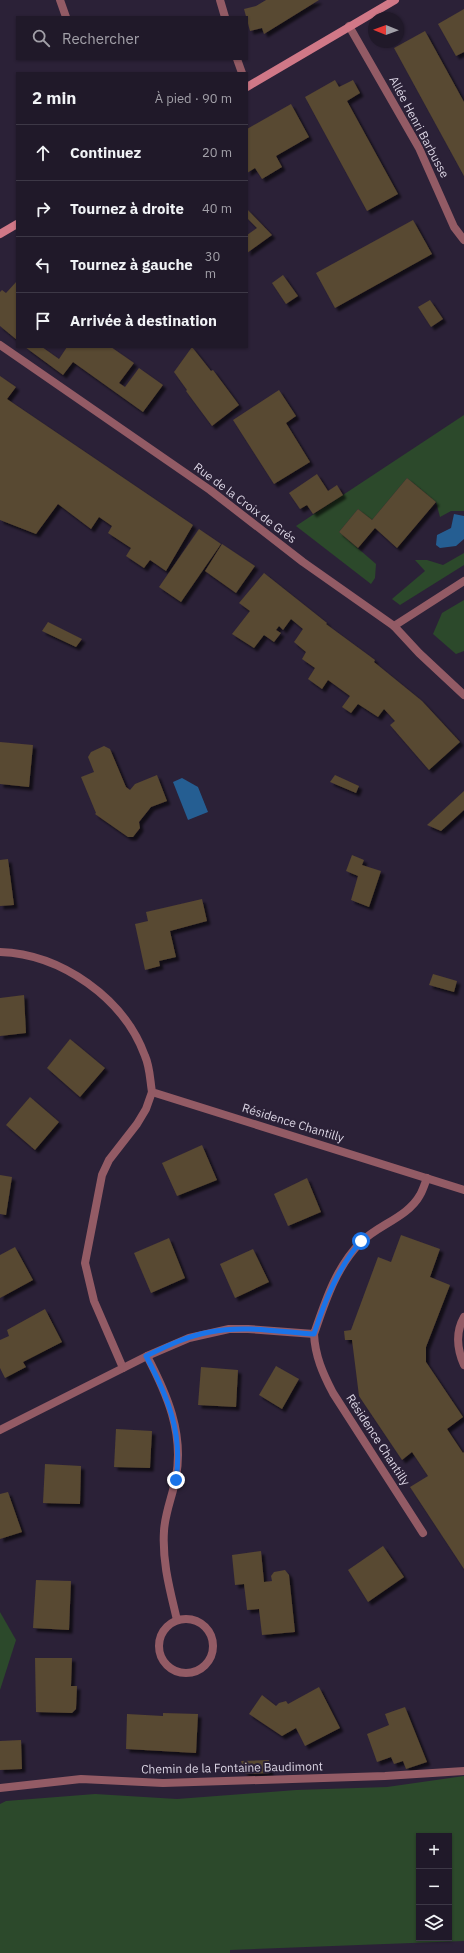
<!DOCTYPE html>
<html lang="fr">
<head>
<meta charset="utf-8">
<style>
	body { margin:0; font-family:"IBM Plex Sans",sans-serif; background:#2d2635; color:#f1f3f6 }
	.controls { position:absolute; right:12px; bottom:12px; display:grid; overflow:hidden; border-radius:0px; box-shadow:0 1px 3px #0004 }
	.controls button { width:36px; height:36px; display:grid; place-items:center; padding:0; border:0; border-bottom:1px solid #3d3846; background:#201929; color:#f1f3f6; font:20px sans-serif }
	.compass { position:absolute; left:368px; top:12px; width:36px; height:36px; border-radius:50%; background:#201929; box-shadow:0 1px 3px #0004; rotate:271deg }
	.stop { position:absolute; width:12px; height:12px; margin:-9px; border:3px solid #1a73e8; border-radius:50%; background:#fff }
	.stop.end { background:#1a73e8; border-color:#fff; box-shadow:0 1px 4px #0008 }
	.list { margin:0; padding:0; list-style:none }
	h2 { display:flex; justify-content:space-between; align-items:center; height:52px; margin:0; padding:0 16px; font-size:17px }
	h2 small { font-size:13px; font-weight:400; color:#a2a0a8 }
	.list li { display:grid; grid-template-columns:26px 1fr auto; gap:12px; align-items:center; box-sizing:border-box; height:56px; padding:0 16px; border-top:1px solid #3d3846 }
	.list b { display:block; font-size:15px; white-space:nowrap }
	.list em { font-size:13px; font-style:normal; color:#a2a0a8 }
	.icon { flex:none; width:22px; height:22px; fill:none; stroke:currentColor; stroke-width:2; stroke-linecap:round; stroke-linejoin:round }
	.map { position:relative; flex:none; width:464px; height:1953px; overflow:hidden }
	.search { position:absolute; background:#201929; box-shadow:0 1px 3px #0004; left:16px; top:16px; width:232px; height:44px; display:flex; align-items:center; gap:10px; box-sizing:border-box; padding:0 14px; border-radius:0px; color:#a2a0a8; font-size:15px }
	.panel { position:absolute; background:#201929; box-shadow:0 1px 3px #0004; left:16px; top:72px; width:232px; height:276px; border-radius:0px }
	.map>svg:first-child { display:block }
	.green { fill:#2c492b; fill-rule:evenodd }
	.water { fill:#255e92 }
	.building { fill:#584831; filter:url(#shadow) }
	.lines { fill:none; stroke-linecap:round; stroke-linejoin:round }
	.lane { stroke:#935b65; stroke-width:8 }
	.street { stroke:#935b65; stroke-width:8 }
	.secondary { stroke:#d07887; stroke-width:8 }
	.route { stroke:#1a73e8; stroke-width:5 }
	.labels { text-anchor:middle; stroke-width:4; stroke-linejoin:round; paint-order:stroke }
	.street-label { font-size:12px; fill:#dbd5e4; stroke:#2b2137 }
</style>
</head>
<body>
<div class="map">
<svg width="464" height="1953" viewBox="0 0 464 1953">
	<defs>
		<filter id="shadow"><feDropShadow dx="3.5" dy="3.5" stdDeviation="1" flood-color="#0009"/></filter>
	</defs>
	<rect width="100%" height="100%" fill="#2b2137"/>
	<g class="green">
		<polygon points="464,415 464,511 451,511 440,517 436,502 407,478 372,520 358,509 339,532 376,564 375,578 371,584 296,526"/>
		<polygon points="464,553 464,565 400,605 392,599 425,571 415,560 427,560 443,565"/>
		<polygon points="464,600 464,651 456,654 433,634 442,613"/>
		<polygon points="0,1612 16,1640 0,1690"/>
		<path d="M464,1776V1941L230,1950V1953H0V1804L6,1801L95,1794L177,1799L296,1790L387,1787ZM419,1836H449V1938H419Z"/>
	</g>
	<g class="water">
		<polygon points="454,514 464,516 464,539 456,546 440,548 436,545 437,535 451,528"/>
		<polygon points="182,778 198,787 208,812 188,820 173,782"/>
	</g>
	<g class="building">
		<polygon points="266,0 319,0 264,34 262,28 250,31 244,9 256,6"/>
		<polygon points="464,9 464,52 456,56 438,24"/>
		<polygon points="425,31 464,102 464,176 394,48"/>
		<polygon points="335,80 339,87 353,80 360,93 347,101 398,194 367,211 305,97"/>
		<polygon points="291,104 309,137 276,156 282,167 262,179 255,168 247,173 247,129"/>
		<polygon points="247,209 272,235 247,253 247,235 257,228 247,218"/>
		<polygon points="413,220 432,254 335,308 316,273"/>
		<polygon points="283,275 298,296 286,304 272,283"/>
		<polygon points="17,281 17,340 0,326 0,292 2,290 6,293"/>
		<polygon points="430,300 443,319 431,327 418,307"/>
		<polygon points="25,347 42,347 59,359 67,347 111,347 134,363 119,383 125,387 139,368 163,385 143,412 73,362 63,375"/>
		<polygon points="192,347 211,371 213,370 239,405 212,426 186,391 187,390 174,372"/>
		<polygon points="0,376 16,387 7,399 193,525 166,571 150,560 144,568 126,556 131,548 108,533 112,526 99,517 91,529 58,504 36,534 0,520"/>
		<polygon points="279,390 296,416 286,423 310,462 274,484 233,420"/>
		<polygon points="317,474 328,491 337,485 343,495 313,514 307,505 300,509 289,493"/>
		<polygon points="407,478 436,502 397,548 375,528 358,548 339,532 358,509 372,520"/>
		<polygon points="199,529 221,544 181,602 159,587"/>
		<polygon points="222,544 255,566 236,593 205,571"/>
		<polygon points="264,573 327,623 326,624 375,660 374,662 422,701 460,742 429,770 390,725 395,721 384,709 378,717 358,704 351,713 342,707 350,696 328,680 322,689 308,679 315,668 302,659 306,652 294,642 303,629 291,619 283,630 279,626 276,630 281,633 274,642 264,635 254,648 232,634 250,611 239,603"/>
		<polygon points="48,622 82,639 76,647 42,631"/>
		<polygon points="0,742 33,745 29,787 0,784"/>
		<polygon points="104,746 110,749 126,787 130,790 135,784 157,775 167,801 151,807 139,822 140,828 133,837 128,837 95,814 96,813 81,777 94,772 88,757 91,752"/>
		<polygon points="335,775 359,786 356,793 330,782"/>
		<polygon points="464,791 464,810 441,831 427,825"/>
		<polygon points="352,855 364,860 362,865 381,871 369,907 351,900 358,876 346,871"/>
		<polygon points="8,859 14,905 0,906 0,860"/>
		<polygon points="202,899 207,921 170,931 176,957 159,961 160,966 145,970 135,924 148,921 146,912"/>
		<polygon points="433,974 457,981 454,992 429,985"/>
		<polygon points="24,995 26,1033 0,1036 0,998"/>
		<polygon points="70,1039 105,1068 80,1097 47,1068"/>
		<polygon points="30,1097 59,1122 35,1150 6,1125"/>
		<polygon points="202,1145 217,1180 177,1196 162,1163"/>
		<polygon points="0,1175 12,1177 6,1215 0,1214"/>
		<polygon points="307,1178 321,1212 288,1226 274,1194"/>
		<polygon points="401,1235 440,1249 430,1277 450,1285 426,1347 426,1362 463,1417 447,1429 463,1453 464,1452 464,1569 410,1487 428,1476 412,1452 402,1460 359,1396 352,1340 345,1340 344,1331 351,1330 378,1257 391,1262"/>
		<polygon points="169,1238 185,1278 151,1293 134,1253"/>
		<polygon points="15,1247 33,1280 0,1298 0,1255"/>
		<polygon points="253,1249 269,1282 235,1298 220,1264"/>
		<polygon points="45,1309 62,1342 23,1362 26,1367 5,1378 0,1368 0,1340 9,1336 7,1330"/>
		<polygon points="276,1366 299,1379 282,1409 259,1395"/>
		<polygon points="201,1367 238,1370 236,1407 198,1405"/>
		<polygon points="116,1429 152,1431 150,1468 114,1467"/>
		<polygon points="45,1464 81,1466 80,1504 43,1503"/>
		<polygon points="8,1492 22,1532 0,1539 0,1494"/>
		<polygon points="383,1546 404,1577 368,1602 348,1570"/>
		<polygon points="261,1551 264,1582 272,1581 271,1576 274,1572 285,1570 289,1575 295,1632 262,1635 259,1609 247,1610 244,1584 235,1585 232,1555"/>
		<polygon points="36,1580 71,1581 69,1630 33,1628"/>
		<polygon points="35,1658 72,1658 71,1686 77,1686 76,1709 72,1713 36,1712"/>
		<polygon points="319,1687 340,1728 305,1746 296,1728 282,1736 249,1714 262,1695 276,1706 279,1703 286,1701 288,1704"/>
		<polygon points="405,1707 427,1762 406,1769 403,1761 394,1764 391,1757 377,1762 367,1734 389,1725 385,1714"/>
		<polygon points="163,1713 198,1714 196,1753 126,1749 127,1714 163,1716"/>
		<polygon points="21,1740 22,1769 0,1770 0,1741"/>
		<polygon points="269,1760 270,1773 245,1774 241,1761"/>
	</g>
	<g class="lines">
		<g class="lane">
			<polyline points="60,0 66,17"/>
			<polyline points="220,0 225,17"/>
			<polyline points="349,26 419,148 454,227 464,240"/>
			<polyline points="237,59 242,73"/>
			<polyline points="394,626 464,581"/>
			<path d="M464,1317C455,1333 457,1349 464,1365"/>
			<polyline points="0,1788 81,1779 163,1783 385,1776 464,1771"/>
		</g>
		<g class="street">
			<polyline points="0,345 210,490 303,562 394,626 419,653 464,695"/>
			<path d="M0,952C61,954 124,998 145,1056C150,1067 150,1080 152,1092L464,1190"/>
			<path d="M314,1334C315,1356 323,1374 333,1393L423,1533"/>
			<path d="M147,1356C167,1394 184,1433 176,1477C173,1495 165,1512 164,1531C162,1562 170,1590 177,1620"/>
			<polyline points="123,1368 94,1301 85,1263 102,1175 109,1160 137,1124 146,1109 152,1092"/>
			<path d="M0,1430L147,1356L189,1338L229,1329H248L314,1334C325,1302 336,1267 361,1242C378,1225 408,1217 420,1195C423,1190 425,1183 427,1178"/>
			<circle cx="186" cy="1646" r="27"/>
		</g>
		<g class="secondary">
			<polyline points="247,87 395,0"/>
			<polyline points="0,234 17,224"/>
		</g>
	</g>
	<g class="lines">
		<path class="route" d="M176,1480C183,1433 168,1397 146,1356C167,1346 187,1336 210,1332C244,1325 280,1332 314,1334C325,1300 338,1268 361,1241"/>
	</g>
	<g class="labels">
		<g class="street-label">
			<text transform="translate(419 127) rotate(62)" y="4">Allée Henri Barbusse</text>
			<text transform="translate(245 503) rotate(37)" y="4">Rue de la Croix de Grés</text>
			<text transform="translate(293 1123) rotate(17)" y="4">Résidence Chantilly</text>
			<text transform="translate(378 1440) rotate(57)" y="4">Résidence Chantilly</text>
			<text transform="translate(232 1768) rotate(-1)" y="4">Chemin de la Fontaine Baudimont</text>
		</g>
	</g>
</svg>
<div class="controls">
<button>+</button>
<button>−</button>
<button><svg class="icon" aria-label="layers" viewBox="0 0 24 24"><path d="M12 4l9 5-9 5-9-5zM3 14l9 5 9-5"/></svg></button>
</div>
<svg class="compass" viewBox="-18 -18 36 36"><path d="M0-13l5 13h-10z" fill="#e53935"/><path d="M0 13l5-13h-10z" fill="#a2a0a8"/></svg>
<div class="stop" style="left:361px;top:1241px"></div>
<div class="stop end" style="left:176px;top:1480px"></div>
<div class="search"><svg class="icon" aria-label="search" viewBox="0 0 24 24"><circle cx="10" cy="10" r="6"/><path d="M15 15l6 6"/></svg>Rechercher</div>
<section class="panel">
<h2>2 min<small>À pied · 90 m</small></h2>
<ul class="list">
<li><svg class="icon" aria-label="ahead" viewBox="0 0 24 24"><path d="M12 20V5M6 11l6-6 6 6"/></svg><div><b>Continuez</b></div><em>20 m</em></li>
<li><svg class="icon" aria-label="right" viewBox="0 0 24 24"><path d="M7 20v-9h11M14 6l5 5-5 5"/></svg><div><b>Tournez à droite</b></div><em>40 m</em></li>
<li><svg class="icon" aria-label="left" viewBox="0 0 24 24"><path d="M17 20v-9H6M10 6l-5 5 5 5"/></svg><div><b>Tournez à gauche</b></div><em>30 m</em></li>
<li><svg class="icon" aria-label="arrive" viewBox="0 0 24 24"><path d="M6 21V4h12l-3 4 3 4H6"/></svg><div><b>Arrivée à destination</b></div></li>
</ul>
</section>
</div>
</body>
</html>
